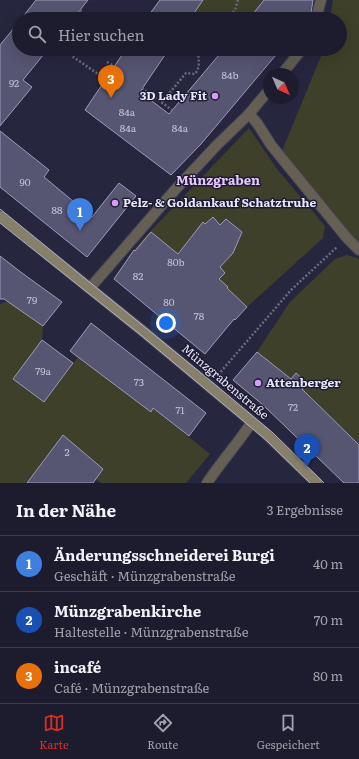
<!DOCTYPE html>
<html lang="de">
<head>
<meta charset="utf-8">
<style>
	body { margin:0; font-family:Literata,serif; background:#252537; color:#f1f3f6 }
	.compass { position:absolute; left:263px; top:68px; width:36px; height:36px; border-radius:50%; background:#1d1c2f; box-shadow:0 4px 16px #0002; rotate:136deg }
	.you { position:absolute; left:166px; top:323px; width:14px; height:14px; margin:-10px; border:3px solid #fff; border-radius:50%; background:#1a73e8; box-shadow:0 0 0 6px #1a73e833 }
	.badge { display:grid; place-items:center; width:26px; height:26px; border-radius:50%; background:#d93025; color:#fff; font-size:13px; font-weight:700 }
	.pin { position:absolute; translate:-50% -33px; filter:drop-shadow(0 1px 2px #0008) }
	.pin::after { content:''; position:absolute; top:21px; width:14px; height:12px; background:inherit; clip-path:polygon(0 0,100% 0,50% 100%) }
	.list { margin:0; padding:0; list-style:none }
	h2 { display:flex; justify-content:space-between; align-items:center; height:52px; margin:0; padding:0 16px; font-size:17px }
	h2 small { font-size:13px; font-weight:400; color:#a0a1aa }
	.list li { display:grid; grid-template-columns:26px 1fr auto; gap:12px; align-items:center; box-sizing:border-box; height:56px; padding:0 16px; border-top:1px solid #3b3a4b }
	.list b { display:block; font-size:15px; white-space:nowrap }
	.list p { margin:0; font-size:13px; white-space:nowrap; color:#a0a1aa }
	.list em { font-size:13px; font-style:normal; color:#a0a1aa }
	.icon { flex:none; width:22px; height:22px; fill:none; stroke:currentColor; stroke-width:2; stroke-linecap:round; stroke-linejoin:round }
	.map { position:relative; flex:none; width:359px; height:483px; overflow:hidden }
	.search { position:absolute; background:#1d1c2f; box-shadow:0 4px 16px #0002; left:12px; right:12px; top:12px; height:44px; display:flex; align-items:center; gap:10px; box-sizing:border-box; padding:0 14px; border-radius:22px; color:#a0a1aa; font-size:15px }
	.sheet { height:220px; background:#1d1c2f }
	nav { display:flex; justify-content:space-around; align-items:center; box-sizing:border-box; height:56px; border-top:1px solid #3b3a4b; background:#1d1c2f; font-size:11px; color:#a0a1aa }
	nav a { display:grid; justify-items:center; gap:2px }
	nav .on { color:#d93025 }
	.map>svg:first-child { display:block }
	.green { fill:#3f4029 }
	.building { fill:#565572; stroke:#9c9cbb }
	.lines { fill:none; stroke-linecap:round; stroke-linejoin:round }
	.service-casing { stroke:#424159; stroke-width:12 }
	.minor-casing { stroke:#424159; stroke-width:12 }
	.secondary-casing { stroke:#424159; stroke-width:12 }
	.path { stroke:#6a6a80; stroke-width:2.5; stroke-dasharray:2 2; stroke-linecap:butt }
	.service { stroke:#656053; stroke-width:10 }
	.minor { stroke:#656053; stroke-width:10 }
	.secondary { stroke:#867f6a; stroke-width:10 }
	.tram { stroke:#b2b1c4; stroke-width:1 }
	.poi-dot { fill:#d79bf9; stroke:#1e1c35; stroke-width:1.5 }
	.labels { text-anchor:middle; stroke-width:3; stroke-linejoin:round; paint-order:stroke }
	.number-label { font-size:10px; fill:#c3c2d6 }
	.poi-label { font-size:12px; font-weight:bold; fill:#e7e7f8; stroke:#1e1c35; text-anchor:start }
	.street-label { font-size:12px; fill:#e7e7f8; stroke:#1e1c35 }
	.neighbourhood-label { font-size:13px; font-weight:bold; fill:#e8c7fc; stroke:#1e1c35 }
</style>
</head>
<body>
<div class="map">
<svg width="359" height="483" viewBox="0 0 359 483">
	<rect width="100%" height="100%" fill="#27263f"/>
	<g class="green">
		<polygon points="203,0 264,0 249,19 195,19 192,17"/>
		<polygon points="333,0 359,0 359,243 351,236 301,179 282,151 324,49 340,49 340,19 330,19"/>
		<polygon points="249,128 277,169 325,226 323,238 247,307 232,293 220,305 235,320 226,328 184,292 242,232 227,219 220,225 213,217 193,235 172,261 171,281 134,250 143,239"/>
		<polygon points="347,255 357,258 359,260 359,445 302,389 307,384 297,373 291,379 257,352 290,302 335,259"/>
		<polygon points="8,301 43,326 42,340 13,379 44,402 78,357 151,411 153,408 210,454 186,483 101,483 96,479 103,469 63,435 27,483 0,483 0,304"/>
	</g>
	<g class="building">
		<polygon points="36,0 88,0 73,19 21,19"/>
		<polygon points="160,0 203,0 190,19 146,19"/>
		<polygon points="264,0 313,0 311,13 306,19 249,19"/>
		<polygon points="19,22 19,49 48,49 23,80 32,87 0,126 0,45"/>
		<polygon points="126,49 169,49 140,92 169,114 224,49 281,49 201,144 171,175 85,110"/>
		<polygon points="0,131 49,170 44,177 92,217 119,183 136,196 87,257 0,187"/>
		<polygon points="213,217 220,225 226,219 242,232 233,253 220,267 225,273 219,279 228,287 227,288 247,307 235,320 234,319 205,354 114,279 134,250 135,251 151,232 178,254 203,222 205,224"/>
		<polygon points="0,256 22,273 62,302 43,326 4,299 0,299"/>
		<polygon points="91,323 206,413 189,436 153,408 151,412 70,351"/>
		<polygon points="42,340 73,363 44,402 13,379"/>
		<polygon points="257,352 291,379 296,373 308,384 302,389 359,445 359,483 344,483 263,405 233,380"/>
		<polygon points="63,435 103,469 93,483 27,483"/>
	</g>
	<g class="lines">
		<defs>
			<g id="service">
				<polyline points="316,19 321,0"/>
				<polyline points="282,74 302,49"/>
				<polyline points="249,114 257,123 271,145 347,238 359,250"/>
				<polyline points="90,288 174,191 217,145 249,114 269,90"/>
			</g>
			<path id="minor" d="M207,483C221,462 238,443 252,422"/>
			<polyline id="secondary" points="0,216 144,332 264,432 317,483"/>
		</defs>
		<use href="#service" class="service-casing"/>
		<use href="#minor" class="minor-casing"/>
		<use href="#secondary" class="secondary-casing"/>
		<g class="path">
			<polyline points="80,10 90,19"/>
			<path d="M210,19C218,17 230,18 235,10C236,7 237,3 238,0"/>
			<polyline points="53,49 62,57"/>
			<polyline points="66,52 98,74"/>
			<polyline points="107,62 114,66"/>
			<polyline points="142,88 172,110"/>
			<path d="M162,102L186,73L195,74C201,67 198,58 198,49"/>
			<polyline points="218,375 291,290 337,247"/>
		</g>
		<use href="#service" class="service"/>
		<use href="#minor" class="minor"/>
		<use href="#secondary" class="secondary"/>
		<g class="tram">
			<polyline points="0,209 212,382 273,433 324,483"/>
			<polyline points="0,223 142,336 266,440 310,483"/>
		</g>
	</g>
	<g class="poi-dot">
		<circle cx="215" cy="96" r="4"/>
		<circle cx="115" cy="203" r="4"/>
		<circle cx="258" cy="383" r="4"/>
	</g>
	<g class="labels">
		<g class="number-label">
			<text x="230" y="79">84b</text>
			<text x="14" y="87">92</text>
			<text x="127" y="116">84a</text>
			<text x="128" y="132">84a</text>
			<text x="180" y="132">84a</text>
			<text x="25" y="186">90</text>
			<text x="57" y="214">88</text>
			<text x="176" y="266">80b</text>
			<text x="138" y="280">82</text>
			<text x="32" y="304">79</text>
			<text x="169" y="306">80</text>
			<text x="199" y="320">78</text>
			<text x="43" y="375">79a</text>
			<text x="139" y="386">73</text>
			<text x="293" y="411">72</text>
			<text x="180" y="414">71</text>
			<text x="67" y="456">2</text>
		</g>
		<g class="poi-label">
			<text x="207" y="100" text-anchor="end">3D Lady Fit</text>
			<text x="123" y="207">Pelz- &amp; Goldankauf Schatztruhe</text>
			<text x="266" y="387">Attenberger</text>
		</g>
		<g class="street-label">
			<text transform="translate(225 382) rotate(40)" y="4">Münzgrabenstraße</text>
		</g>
		<g class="neighbourhood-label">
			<text x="218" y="185">Münzgraben</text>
		</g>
	</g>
</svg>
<svg class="compass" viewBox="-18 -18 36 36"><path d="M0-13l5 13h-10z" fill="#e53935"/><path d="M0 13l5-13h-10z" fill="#a0a1aa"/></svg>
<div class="you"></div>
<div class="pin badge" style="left:80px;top:231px;background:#3f7fe0">1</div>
<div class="pin badge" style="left:307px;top:467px;background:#1a4fb4">2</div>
<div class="pin badge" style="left:111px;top:98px;background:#e8710a">3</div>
<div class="search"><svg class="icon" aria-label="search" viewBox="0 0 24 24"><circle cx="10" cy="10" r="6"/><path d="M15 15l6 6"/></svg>Hier suchen</div>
</div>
<section class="sheet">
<h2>In der Nähe<small>3 Ergebnisse</small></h2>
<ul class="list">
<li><span class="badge" style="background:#3f7fe0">1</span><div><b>Änderungsschneiderei Burgi</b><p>Geschäft · Münzgrabenstraße</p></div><em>40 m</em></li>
<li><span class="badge" style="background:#1a4fb4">2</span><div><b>Münzgrabenkirche</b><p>Haltestelle · Münzgrabenstraße</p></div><em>70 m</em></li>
<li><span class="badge" style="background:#e8710a">3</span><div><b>incafé</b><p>Café · Münzgrabenstraße</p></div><em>80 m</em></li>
</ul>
</section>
<nav>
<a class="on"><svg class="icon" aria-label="map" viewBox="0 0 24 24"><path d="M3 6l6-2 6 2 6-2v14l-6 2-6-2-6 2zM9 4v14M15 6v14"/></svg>Karte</a>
<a><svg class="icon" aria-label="directions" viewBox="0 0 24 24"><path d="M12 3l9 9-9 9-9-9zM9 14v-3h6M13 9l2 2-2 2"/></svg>Route</a>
<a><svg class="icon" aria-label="saved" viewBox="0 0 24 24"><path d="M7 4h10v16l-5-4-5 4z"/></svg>Gespeichert</a>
</nav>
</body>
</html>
